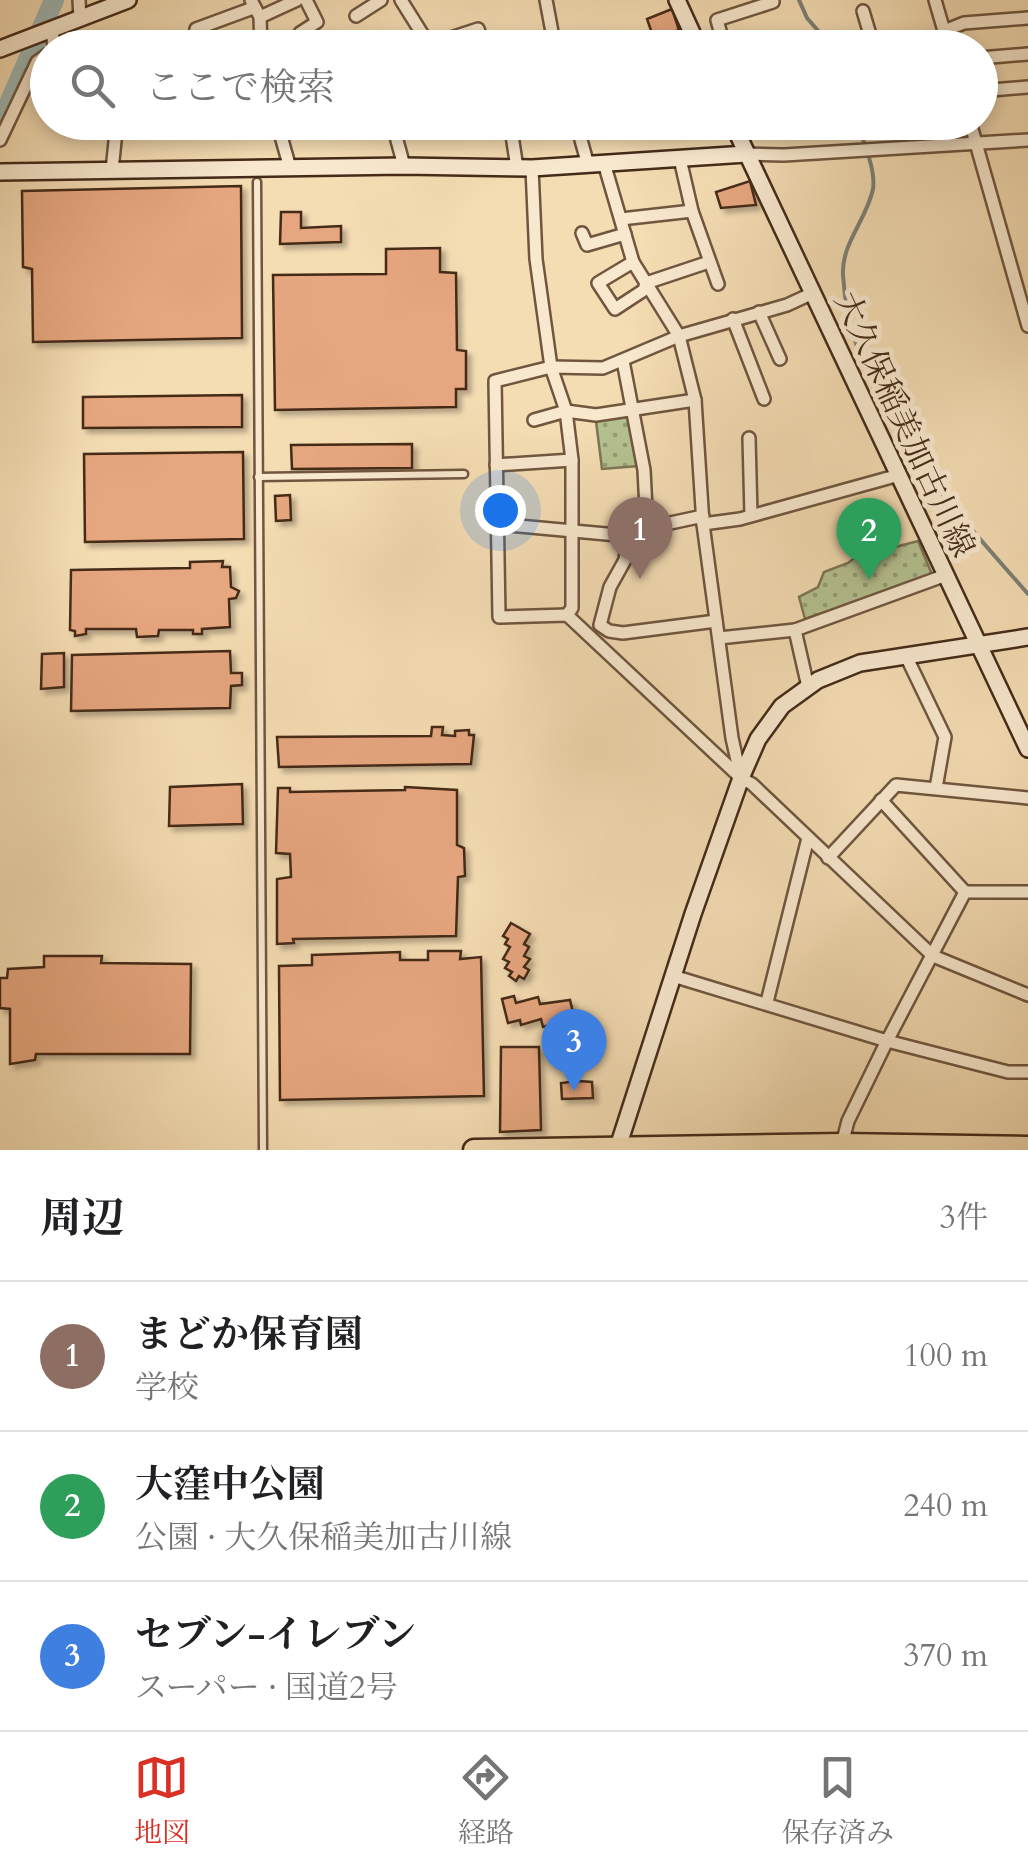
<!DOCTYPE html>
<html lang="ja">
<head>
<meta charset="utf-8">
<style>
	body { margin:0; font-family:Cardo,"Noto Serif JP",serif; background:#f6f6f6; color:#202124 }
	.you { position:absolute; left:500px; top:510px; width:35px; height:35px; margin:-25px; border:8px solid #fff; border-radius:50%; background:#1a73e8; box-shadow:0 0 0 15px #1a73e833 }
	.badge { display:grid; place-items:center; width:65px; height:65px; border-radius:50%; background:#d93025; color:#fff; font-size:32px; font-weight:700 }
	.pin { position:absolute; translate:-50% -82px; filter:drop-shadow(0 2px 5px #0008) }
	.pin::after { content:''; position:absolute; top:52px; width:35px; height:30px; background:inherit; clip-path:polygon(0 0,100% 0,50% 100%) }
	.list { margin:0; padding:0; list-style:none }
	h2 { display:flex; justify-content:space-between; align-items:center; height:130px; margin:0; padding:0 40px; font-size:42px }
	h2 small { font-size:32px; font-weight:400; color:#757577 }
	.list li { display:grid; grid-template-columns:65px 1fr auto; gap:30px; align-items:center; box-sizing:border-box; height:150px; padding:0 40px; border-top:2px solid #e0e0e0 }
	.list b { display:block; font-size:38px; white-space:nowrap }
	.list p { margin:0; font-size:32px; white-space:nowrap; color:#757577 }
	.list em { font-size:32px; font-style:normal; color:#757577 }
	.icon { flex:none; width:55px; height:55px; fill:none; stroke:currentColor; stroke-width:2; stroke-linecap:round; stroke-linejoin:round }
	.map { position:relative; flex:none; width:1028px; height:1150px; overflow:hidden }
	.search { position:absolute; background:#fff; box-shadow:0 5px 15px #0003; left:30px; right:30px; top:30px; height:110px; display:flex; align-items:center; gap:25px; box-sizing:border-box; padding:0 35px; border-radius:55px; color:#757577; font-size:38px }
	.sheet { height:580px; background:#fff }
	nav { display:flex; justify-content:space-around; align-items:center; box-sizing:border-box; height:140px; border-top:2px solid #e0e0e0; background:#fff; font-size:28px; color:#757577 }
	nav a { display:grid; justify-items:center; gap:5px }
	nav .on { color:#d93025 }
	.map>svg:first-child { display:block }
	.park { fill:url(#park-dots); stroke:#7c7654; stroke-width:2.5 }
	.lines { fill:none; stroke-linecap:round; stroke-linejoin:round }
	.stream { stroke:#7b8077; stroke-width:4 }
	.river { stroke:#9fb9b6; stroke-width:20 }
	.building { fill:#e6a67f; stroke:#442a18; stroke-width:2.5; filter:url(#shadow) }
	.lane-casing { stroke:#70563f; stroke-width:11 }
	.street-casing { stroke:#70563f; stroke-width:16 }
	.secondary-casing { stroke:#442a18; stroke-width:20 }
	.highway-casing { stroke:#442a18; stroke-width:25 }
	.lane { stroke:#f8e8ce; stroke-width:6 }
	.street { stroke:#f8e8ce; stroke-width:11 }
	.secondary { stroke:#f8e8ce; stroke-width:15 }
	.highway { stroke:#f4dcb3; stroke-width:20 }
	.labels { text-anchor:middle; stroke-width:10; stroke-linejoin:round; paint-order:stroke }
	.street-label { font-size:32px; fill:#442a18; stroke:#f8e8ce }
</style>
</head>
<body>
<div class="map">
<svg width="1028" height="1150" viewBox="0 0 1028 1150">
	<defs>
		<pattern id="park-dots" width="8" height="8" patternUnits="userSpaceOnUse" patternTransform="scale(2.5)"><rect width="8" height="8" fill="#b5c291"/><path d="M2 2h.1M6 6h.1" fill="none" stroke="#959e75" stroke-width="1.8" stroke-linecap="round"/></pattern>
		<filter id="shadow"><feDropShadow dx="4.5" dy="4.5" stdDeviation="2.5" flood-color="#0004"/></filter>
	</defs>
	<rect width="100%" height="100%" fill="#f4dcb3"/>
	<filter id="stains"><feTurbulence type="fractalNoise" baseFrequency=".002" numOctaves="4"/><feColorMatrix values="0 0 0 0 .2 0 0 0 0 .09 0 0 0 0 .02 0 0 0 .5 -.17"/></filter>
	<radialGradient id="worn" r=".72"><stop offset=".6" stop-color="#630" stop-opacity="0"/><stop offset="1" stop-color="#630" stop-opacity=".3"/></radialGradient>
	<g class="park">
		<polygon points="627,417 632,420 638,466 602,469 596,421"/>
		<polygon points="918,541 931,572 928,577 805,619 799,597 818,587 824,572 848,563 875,542 878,550 884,550"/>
	</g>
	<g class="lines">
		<g class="stream">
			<polyline points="799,0 807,18 833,48"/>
			<path d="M857,122C863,142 876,169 873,189C867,219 841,244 843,275C850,402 949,503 1028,594"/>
		</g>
		<polyline class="river" points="0,124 54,0"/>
	</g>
	<g class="building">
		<polygon points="672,9 679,30 654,39 647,19"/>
		<polygon points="750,181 756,205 721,208 716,192"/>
		<polygon points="241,186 242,338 33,342 32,269 23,267 22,191"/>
		<polygon points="281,212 301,212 301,228 341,226 341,242 280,244"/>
		<polygon points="440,248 440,272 456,273 457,350 466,351 466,389 456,389 456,407 275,410 273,275 386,274 386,249"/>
		<polygon points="242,395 242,427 83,428 83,397"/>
		<polygon points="412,444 412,468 292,469 291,445"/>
		<polygon points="243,452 244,539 85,542 84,454"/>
		<polygon points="290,495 291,520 276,521 275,496"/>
		<polygon points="223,561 222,567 230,567 231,587 239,591 236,598 229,599 230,627 202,629 202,634 193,634 193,630 159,630 158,636 137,637 136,629 86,629 86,634 75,636 75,631 70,630 71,570 190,568 190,562"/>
		<polygon points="230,651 231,673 242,673 242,685 231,686 230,708 71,711 72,655"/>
		<polygon points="64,653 64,687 41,689 42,654"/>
		<polygon points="432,727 443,727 442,735 455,736 455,731 469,730 469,735 474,735 471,764 279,767 277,737 431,736"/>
		<polygon points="242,784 243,824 169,826 170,787"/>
		<polygon points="405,787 457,790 457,845 464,848 465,876 458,877 456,936 293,939 294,943 277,944 277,879 291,877 290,854 276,853 278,788 290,788 290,792 405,790"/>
		<polygon points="511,923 530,934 524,944 529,947 524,956 530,959 524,967 529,970 524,979 519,976 516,981 509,976 512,972 505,968 509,962 503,959 510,947 505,944 508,939 503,936"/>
		<polygon points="428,951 461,951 460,959 481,957 484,1096 280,1100 279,966 312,965 312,955 400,952 400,960 428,960"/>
		<polygon points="44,956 102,956 101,963 191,964 190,1054 36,1054 35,1060 10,1064 10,1009 0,1008 0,978 7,978 8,969 44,967"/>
		<polygon points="514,996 516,1003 538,997 540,1004 570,1000 576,1025 563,1029 562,1021 543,1027 541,1019 521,1025 520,1020 508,1023 502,999"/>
		<polygon points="501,1047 539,1047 541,1130 500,1132"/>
		<polygon points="578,1081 592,1082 593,1098 562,1099 561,1083"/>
	</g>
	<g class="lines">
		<defs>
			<g id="lane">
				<polyline points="257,182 263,1150"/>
				<polyline points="258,477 464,474"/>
			</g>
			<g id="street">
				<polyline points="79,0 80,18"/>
				<polyline points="251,0 260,17 261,48"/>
				<polyline points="401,0 431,48"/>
				<polyline points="546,0 555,48"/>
				<polyline points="935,0 949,48"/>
				<polyline points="863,11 874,48"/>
				<polyline points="356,16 381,0"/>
				<polyline points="260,17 297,0"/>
				<polyline points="52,29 54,48"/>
				<polyline points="944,31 964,23 1028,18"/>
				<polyline points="300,33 317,22 306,0"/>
				<polyline points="722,38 717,20 773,2"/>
				<polyline points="429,45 478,29 485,48"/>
				<polyline points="193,48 196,29 253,8"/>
				<polyline points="701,48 717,38 728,39 733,48"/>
				<polyline points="980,58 1028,54"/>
				<polyline points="980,91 1028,87"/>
				<polyline points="277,122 290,168"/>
				<polyline points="392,122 404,166"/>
				<polyline points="510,122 517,168"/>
				<polyline points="576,122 588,165"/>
				<polyline points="970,122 1028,326"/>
				<polyline points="0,140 37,62 48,54"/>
				<polyline points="746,154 784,155 1028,140"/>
				<polyline points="680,159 692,211 718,284"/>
				<polyline points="604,163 633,262 679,336 695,400 703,524 732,738 741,778"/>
				<polyline points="532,168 536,259 551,367 566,411 572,460 572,608 567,615"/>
				<polyline points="112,170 117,122"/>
				<polyline points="621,219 692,211"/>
				<polyline points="582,233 587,245 625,234"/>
				<polyline points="633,262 598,283 615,309 644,290 646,283 709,262"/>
				<polyline points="813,293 787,305 679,336 603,368 551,367 495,381 499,617 567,615 741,778 752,784 933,956 1028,995"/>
				<polyline points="759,312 780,359"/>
				<polyline points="733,319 764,399"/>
				<polyline points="623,361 644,470 647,528"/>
				<polyline points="534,420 566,411 596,415 695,400"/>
				<polyline points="749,438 751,515"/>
				<polyline points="496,465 572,460"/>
				<polyline points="497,524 628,536 647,528 703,516"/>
				<polyline points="703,524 740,519 899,475"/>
				<polyline points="628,536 625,560 610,587 600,625 609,631 623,633 716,621"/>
				<polyline points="719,638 795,630"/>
				<polyline points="907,658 945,737 936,788"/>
				<polyline points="808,687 795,630 946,575"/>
				<polyline points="881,800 965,892"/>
				<polyline points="828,858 896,785 1028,798"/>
				<polyline points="673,976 887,1041 1008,1072 1028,1072"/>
				<polyline points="767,1002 808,838"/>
				<polyline points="842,1144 848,1121 887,1041 965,892 1028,892"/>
			</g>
			<g id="secondary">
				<polyline points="677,0 699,48"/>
				<polyline points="0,49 128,0"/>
				<polyline points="732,122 1028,749"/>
				<polyline points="0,172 404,166 532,168 746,154"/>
				<polyline points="617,1150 693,914 741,778 758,739 782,706 818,680 860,663 1028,637"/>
			</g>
			<polyline id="highway" points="474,1150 842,1144 1028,1147"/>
		</defs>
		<use href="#lane" class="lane-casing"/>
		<use href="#street" class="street-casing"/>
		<use href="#secondary" class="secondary-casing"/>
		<use href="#highway" class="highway-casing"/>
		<use href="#lane" class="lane"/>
		<use href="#street" class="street"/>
		<use href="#secondary" class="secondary"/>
		<use href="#highway" class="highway"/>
	</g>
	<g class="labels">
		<g class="street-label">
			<text transform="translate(905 424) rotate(65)" y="11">大久保稲美加古川線</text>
		</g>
	</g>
	<rect width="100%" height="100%" filter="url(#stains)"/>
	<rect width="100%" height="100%" fill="url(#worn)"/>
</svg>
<div class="you"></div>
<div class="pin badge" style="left:640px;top:579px;background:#8d6e63">1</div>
<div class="pin badge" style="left:869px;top:580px;background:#2e9e5b">2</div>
<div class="pin badge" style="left:574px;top:1091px;background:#3f7fe0">3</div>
<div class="search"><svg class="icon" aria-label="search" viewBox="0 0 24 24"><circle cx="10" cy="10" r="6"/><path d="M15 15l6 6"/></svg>ここで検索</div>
</div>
<section class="sheet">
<h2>周辺<small>3件</small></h2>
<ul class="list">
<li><span class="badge" style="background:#8d6e63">1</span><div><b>まどか保育園</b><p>学校</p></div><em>100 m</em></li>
<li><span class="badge" style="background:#2e9e5b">2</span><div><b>大窪中公園</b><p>公園 · 大久保稲美加古川線</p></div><em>240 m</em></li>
<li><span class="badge" style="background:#3f7fe0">3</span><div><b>セブン-イレブン</b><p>スーパー · 国道2号</p></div><em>370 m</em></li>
</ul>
</section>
<nav>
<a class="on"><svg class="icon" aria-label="map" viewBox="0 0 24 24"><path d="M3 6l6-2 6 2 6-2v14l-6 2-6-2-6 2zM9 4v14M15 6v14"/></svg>地図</a>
<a><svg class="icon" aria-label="directions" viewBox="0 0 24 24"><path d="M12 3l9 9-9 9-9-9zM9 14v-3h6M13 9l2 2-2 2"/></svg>経路</a>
<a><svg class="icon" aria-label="saved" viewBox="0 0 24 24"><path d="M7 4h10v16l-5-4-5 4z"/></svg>保存済み</a>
</nav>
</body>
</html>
